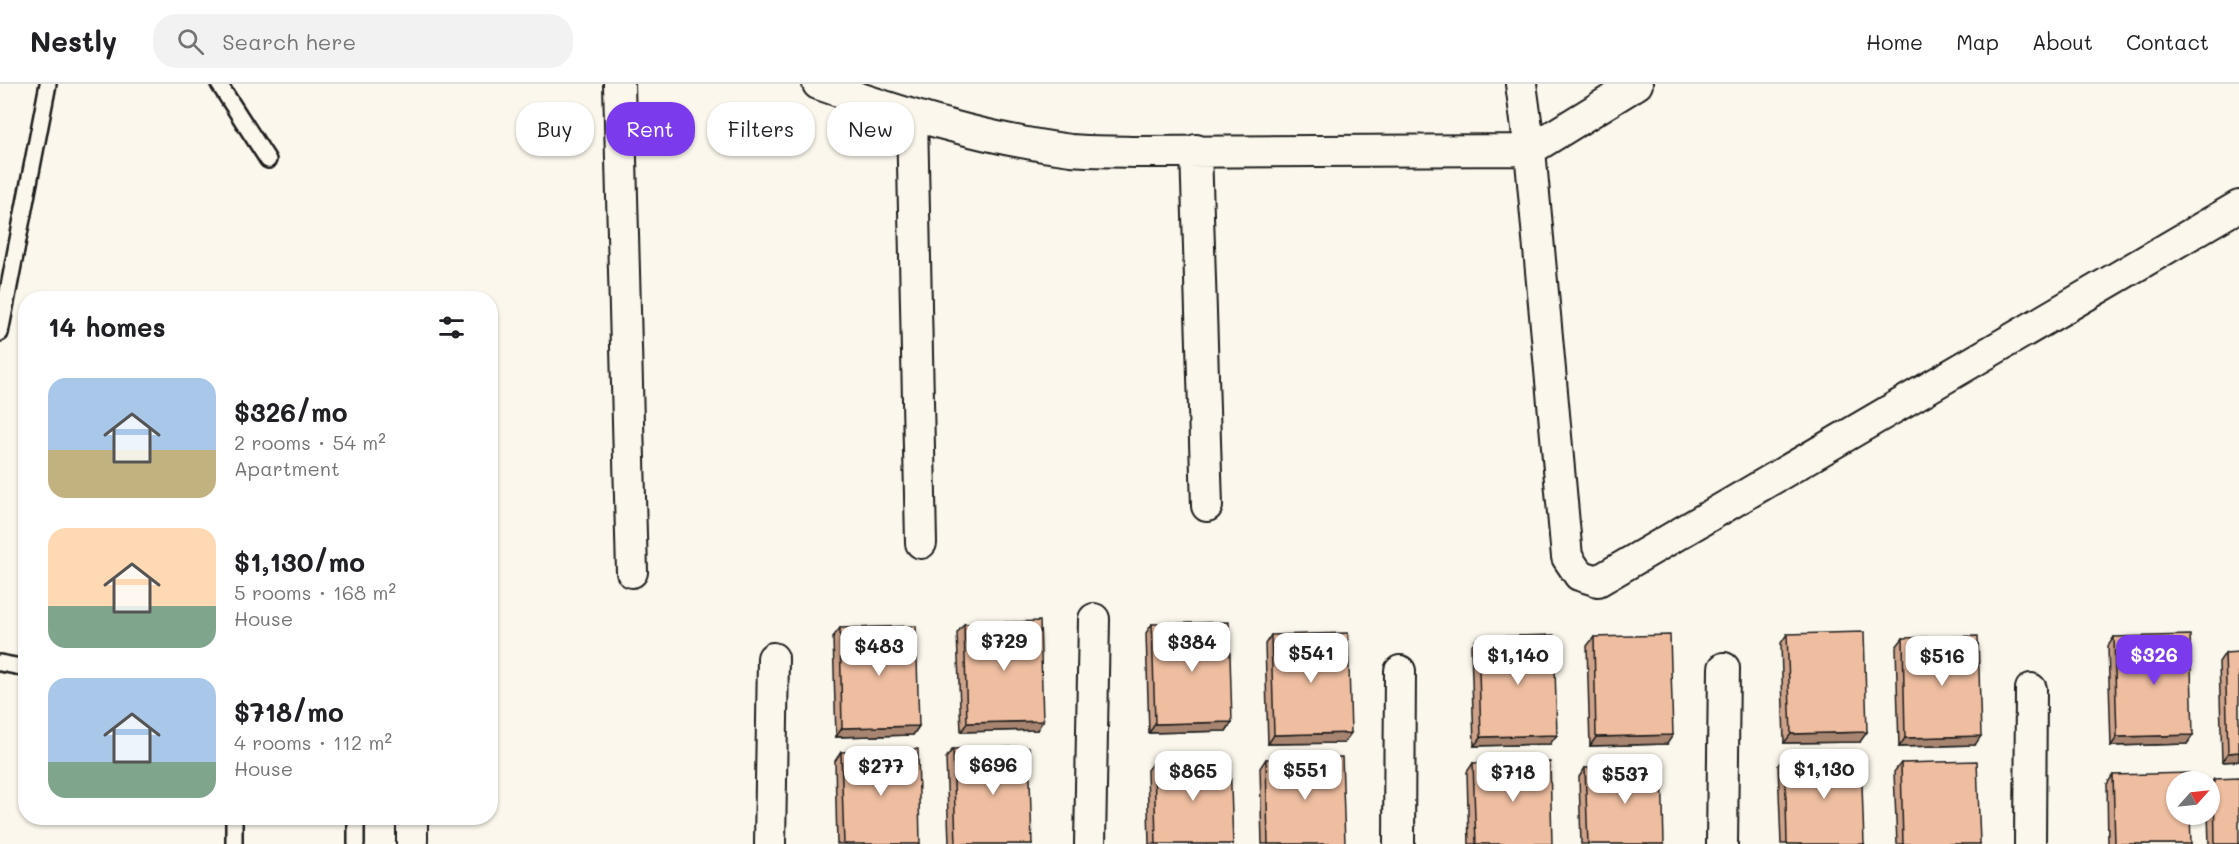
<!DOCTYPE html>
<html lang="en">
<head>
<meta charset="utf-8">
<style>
  :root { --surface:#fff; --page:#f2f2f2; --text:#202124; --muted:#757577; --line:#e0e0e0; --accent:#7c3aed }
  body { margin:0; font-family:Mali,sans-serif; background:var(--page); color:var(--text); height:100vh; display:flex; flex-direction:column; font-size:22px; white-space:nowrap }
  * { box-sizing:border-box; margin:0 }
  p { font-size:20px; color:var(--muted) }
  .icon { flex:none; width:33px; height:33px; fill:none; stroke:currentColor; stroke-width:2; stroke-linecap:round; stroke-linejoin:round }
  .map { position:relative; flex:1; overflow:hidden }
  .panel { position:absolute; left:18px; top:207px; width:480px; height:534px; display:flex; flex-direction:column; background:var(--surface); border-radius:24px; box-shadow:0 2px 4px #0004 }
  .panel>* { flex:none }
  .top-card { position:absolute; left:516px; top:18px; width:570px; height:54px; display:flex; gap:12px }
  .needle { width:39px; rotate:63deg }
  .buttons { position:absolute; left:2166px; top:687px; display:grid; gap:12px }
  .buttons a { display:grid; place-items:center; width:54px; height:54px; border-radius:50%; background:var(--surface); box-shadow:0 2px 4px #0004; font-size:30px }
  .price { position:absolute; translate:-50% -51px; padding:0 14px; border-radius:12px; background:#fff; color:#222; font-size:20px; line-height:39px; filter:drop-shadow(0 2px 3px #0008) }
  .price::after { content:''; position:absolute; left:50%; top:36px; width:18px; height:14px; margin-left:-9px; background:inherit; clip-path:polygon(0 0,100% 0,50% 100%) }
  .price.current { background:var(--accent); color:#fff }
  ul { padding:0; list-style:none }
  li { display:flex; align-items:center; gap:18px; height:150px; padding:0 30px }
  li span { display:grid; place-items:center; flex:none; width:168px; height:120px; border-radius:18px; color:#555 }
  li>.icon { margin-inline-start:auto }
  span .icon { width:72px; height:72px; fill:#fffc; stroke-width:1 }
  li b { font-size:26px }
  h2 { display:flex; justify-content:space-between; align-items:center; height:72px; padding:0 30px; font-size:26px }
  .tag { padding:0 21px; border-radius:24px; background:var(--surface); box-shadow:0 2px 4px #0004; font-size:21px; line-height:54px }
  .tag.current { background:var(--accent); color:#fff }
  header { display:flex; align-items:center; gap:36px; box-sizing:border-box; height:84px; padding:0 30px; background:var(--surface); border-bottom:2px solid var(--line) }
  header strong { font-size:28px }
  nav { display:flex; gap:33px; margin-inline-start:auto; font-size:21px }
  .search { width:420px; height:54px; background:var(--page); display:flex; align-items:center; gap:15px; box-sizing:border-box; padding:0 21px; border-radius:24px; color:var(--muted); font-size:22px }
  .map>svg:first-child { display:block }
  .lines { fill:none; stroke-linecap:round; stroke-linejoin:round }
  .service-casing { stroke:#1c1c1c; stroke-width:20 }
  .minor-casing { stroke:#1c1c1c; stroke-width:34 }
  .service { stroke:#fbf7ec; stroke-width:15 }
  .minor { stroke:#fbf7ec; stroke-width:30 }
  .wall { fill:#cea38a; stroke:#1c1c1c; stroke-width:1.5 }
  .shaded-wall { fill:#a78570; stroke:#1c1c1c; stroke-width:1.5 }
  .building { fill:#efbea0; stroke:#1c1c1c; stroke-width:1.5 }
</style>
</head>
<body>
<header>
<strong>Nestly</strong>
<div class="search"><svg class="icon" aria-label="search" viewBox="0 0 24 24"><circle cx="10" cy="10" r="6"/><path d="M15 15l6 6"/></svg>Search here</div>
<nav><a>Home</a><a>Map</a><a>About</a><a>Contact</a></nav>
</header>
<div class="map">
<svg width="2239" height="760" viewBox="0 0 2239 760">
  <rect width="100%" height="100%" fill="#fbf7ec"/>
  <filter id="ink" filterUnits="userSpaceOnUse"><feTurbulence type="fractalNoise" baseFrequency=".0167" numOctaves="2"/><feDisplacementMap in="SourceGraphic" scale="12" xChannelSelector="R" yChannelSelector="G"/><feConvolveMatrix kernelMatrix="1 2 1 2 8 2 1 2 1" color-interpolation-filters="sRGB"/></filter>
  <g filter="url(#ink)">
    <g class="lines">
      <g class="service-casing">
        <path id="service" d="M219 0 268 76
          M0 249 48 0
          M0 579 26 584
          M234 734V760
          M356 760V734"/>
      </g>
      <g class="minor-casing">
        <path id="minor" d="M619 0 632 488
          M818 0C902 29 983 55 1071 66 1092 68 1114 67 1136 68L1530 66 1637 0
          M1521 0 1530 66 1567 473 1579 491 1598 497 2239 122
          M912 32 921 459
          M1196 66 1207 422
          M412 760V734
          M770 760 773 574
          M1090 760 1094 535
          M1399 760 1400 587
          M1722 760 1724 584
          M2030 760 2031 605"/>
      </g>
      <use href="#service" class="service"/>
      <use href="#minor" class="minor"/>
    </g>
    <path class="wall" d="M964 540 1037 646 961 648 957 549Z
      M1152 540 1232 638 1226 647 1149 649 1146 549Z
      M840 544 919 642 913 651 836 653 833 553Z
      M1787 550 1860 658 1784 659 1781 559Z
      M1271 551 1344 659 1268 660 1265 560Z
      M1478 553 1550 660 1474 662 1471 562Z
      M1594 553 1667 660 1590 662 1587 562Z
      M2114 553 2193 651 2187 660 2111 662 2108 562Z
      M1903 554 1975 661 1899 663 1896 563Z
      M2225 569 2239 677 2222 678 2219 578Z
      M953 665 1032 760H949L946 674Z
      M841 668 920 760H837L835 677Z
      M1785 672 1864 760H1781L1778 681Z
      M1266 675 1345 760H1262L1260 684Z
      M1154 677 1233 760H1149L1147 686Z
      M1473 679 1552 760H1469L1467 688Z
      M1901 679 1980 760H1897L1894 688Z
      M1585 684 1664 760H1581L1579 693Z
      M2113 691 2191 760H2108L2107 700Z
      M2214 695 2239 760H2209L2208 730H2210V700Z"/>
    <path class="shaded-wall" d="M1043 637 1037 646 961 648 967 639Z
      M1232 638 1226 647 1149 649 1155 640Z
      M919 642 913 651 836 653 842 644Z
      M1867 648 1860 658 1784 659 1791 650Z
      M1351 649 1344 659 1268 660 1274 651Z
      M1557 651 1550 660 1474 662 1481 653Z
      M1673 651 1667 660 1590 662 1596 653Z
      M2193 651 2187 660 2111 662 2117 653Z
      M1981 652 1975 661 1899 663 1905 654Z
      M2239 668V677L2222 678 2228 669Z"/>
    <path class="building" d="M1040 537 1043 637 967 639 964 540Z
      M1229 538 1232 638 1155 640 1152 540Z
      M916 542 919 642 842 644 840 544Z
      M1864 548 1867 648 1791 650 1787 550Z
      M1348 549 1351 649 1274 651 1271 551Z
      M1554 551 1557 651 1481 653 1478 553Z
      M1670 551 1673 651 1596 653 1594 553Z
      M2190 551 2193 651 2117 653 2114 553Z
      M1978 552 1981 652 1905 654 1903 554Z
      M2239 568V668L2228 669 2225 569Z
      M1029 663 1032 760H956L953 665Z
      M918 665 920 760H844L841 668Z
      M1861 671 1864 760H1787L1785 672Z
      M1342 673 1345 760H1268L1266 675Z
      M1230 675 1233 760H1156L1154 677Z
      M1977 677 1980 760H1903L1901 679Z
      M1550 678 1552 760H1476L1473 679Z
      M1662 682 1664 760H1588L1585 684Z
      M2189 689V698H2176V730H2190L2191 760H2115L2113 691Z
      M2239 694V760H2215L2214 695Z"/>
  </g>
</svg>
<div class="buttons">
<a><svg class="needle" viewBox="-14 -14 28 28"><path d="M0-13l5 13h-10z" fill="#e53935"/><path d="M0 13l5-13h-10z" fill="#757577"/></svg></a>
</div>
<b class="price" style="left:1004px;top:588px">$729</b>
<b class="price" style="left:1192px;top:589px">$384</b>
<b class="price" style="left:879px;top:593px">$483</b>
<b class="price" style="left:1311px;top:600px">$541</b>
<b class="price" style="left:1518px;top:602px">$1,140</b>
<b class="price current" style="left:2154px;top:602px">$326</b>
<b class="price" style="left:1942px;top:603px">$516</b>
<b class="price" style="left:993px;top:712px">$696</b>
<b class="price" style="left:881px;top:713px">$277</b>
<b class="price" style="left:1824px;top:716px">$1,130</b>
<b class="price" style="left:1305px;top:717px">$551</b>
<b class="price" style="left:1193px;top:718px">$865</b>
<b class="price" style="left:1513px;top:719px">$718</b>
<b class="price" style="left:1625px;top:721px">$537</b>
<div class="top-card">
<a class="tag">Buy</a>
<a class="tag current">Rent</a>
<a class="tag">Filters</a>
<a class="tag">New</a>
</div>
<section class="panel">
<h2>14 homes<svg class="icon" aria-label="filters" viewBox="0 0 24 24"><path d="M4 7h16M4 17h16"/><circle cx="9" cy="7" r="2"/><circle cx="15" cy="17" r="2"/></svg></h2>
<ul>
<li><span style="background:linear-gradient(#a9c7e8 60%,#c2b280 0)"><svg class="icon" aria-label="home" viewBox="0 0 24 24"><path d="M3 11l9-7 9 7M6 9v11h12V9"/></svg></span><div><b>$326/mo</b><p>2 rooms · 54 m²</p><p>Apartment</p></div></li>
<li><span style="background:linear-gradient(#ffd9b3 65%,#7fa58c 0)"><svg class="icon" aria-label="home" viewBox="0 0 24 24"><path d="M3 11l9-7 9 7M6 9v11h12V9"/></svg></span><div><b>$1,130/mo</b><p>5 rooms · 168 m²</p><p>House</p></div></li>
<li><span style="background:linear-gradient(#a9c7e8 70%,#7fa58c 0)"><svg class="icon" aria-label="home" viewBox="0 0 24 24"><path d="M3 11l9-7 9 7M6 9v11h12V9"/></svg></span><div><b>$718/mo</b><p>4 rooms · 112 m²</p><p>House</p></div></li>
</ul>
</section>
</div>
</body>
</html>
